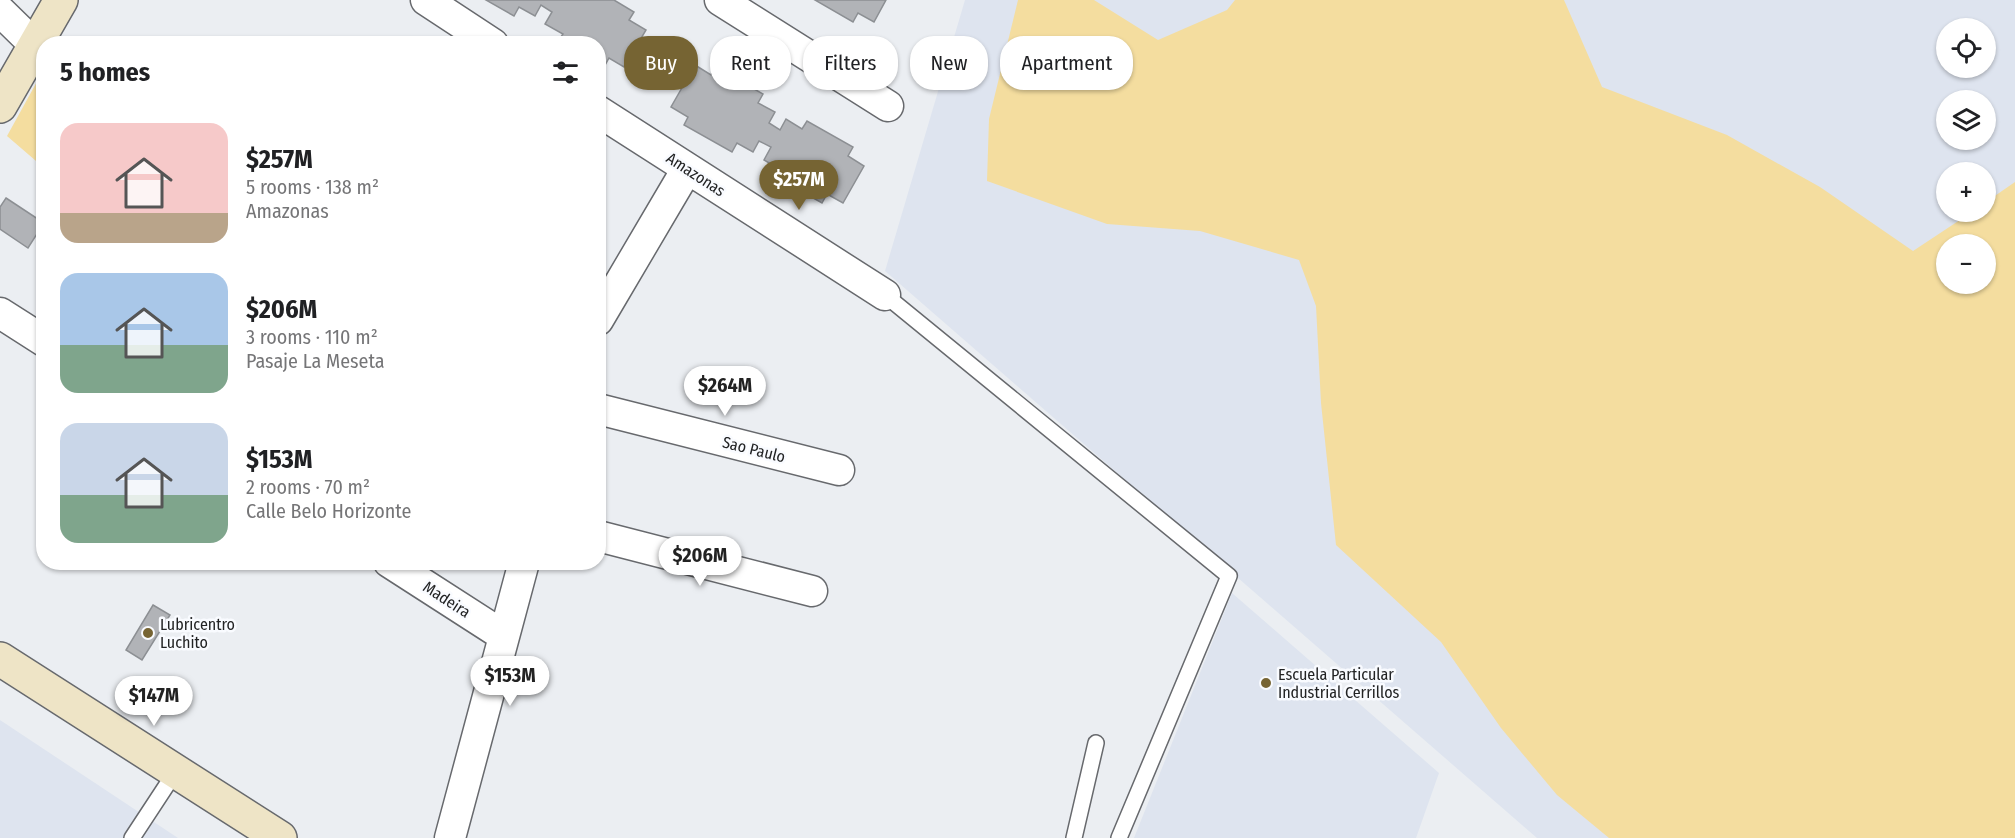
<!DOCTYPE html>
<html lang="en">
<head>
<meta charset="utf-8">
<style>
  :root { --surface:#fff; --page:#f2f2f2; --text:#202124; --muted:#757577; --accent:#766433 }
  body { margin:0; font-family:"Fira Sans Condensed",sans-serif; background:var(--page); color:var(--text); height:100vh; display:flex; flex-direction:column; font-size:22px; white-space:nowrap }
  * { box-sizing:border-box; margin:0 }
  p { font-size:20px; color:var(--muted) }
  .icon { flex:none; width:33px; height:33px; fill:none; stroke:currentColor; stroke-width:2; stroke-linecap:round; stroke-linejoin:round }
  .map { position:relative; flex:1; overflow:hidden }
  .details { position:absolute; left:36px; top:36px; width:570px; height:534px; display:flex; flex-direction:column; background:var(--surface); border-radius:24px; box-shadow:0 2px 4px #0004 }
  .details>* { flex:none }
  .guide { position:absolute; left:624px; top:36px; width:570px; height:54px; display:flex; gap:12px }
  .fabs { position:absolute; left:1936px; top:18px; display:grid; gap:12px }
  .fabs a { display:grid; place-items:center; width:60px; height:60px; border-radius:50%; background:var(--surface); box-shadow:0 2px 4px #0004; font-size:30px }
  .price { position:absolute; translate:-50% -51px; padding:0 14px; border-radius:21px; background:#fff; color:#222; font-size:20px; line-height:39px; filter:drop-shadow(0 2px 3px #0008) }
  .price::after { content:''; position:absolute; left:50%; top:36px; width:18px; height:14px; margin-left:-9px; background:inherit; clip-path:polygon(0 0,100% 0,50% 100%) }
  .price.on { background:var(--accent); color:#fff }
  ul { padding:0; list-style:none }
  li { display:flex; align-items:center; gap:18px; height:150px; padding:0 24px }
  li span { display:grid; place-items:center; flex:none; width:168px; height:120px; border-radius:18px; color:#555 }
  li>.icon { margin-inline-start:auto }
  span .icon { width:72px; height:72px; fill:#fffc; stroke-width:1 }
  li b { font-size:26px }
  h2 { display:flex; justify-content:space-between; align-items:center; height:72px; padding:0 24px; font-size:26px }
  .chip { padding:0 21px; border-radius:24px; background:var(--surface); box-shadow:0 2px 4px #0004; font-size:21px; line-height:54px }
  .chip.on { background:var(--accent); color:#fff }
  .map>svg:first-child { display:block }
  .built { fill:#dee4ef; fill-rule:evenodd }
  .green { fill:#f4dd9f; fill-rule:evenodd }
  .building { fill:#b1b3b7; stroke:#8c8f93; stroke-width:1.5 }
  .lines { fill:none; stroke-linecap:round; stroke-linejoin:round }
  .lane-casing { stroke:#67696d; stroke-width:18 }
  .street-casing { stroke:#67696d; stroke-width:33 }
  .secondary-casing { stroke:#67696d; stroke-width:36 }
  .lane { stroke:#fff; stroke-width:15 }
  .street { stroke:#fff; stroke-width:30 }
  .secondary { stroke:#eee4c6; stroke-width:33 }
  .poi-dot { fill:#766433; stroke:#f9fbff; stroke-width:2 }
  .labels { text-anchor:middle; stroke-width:5; stroke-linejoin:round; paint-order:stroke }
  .street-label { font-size:16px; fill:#222324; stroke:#f9fbff }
  .poi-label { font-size:16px; fill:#222324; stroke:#f9fbff; text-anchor:start }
</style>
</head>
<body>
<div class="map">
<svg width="2015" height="838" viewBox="0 0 2015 838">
  <rect width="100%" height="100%" fill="#ebeef2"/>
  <path class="built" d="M965 0H2015V838H1537L885 271ZM1947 28H1986V68H1947ZM1947 100H1986V140H1947ZM1947 172H1986V212H1947ZM1947 244H1986V284H1947Z
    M1232 593 1439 773 1416 838H1134Z
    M0 720 178 838H0Z"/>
  <path class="green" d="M1018 0H1094L1158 40 1227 10 1235 0H1564L1602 87 1727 135 1820 187 1913 251 1972 212H1986V202L2015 182V838H1609L1557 795 1501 728 1441 642 1336 545 1321 403 1316 306 1299 260 1200 231 1107 224 987 181 989 119ZM1947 244H1986V284H1947Z
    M39 78 44 81 43 167 7 136Z"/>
  <path class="building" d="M486 0H614L634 12 629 20 646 30 624 67 609 58 604 67 598 64V44H562L558 41 563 34 545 24 552 12 541 5 535 16 519 7 514 16Z
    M815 0H886L874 22 858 13 853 22Z
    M695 65 711 75 716 67 763 94 758 103 775 112 769 123 780 130 786 119 802 129 807 121 853 147 848 156 864 166 843 203 827 194 822 203 776 177 781 170 764 160 771 147 759 141 753 152 737 143 732 152 684 125 688 117 671 107Z
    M6 198 44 223 28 248 0 229V207Z
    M153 605 170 615 142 660 126 650Z"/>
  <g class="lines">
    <g class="lane-casing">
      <path id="lane" d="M885 295 1229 576 1119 838
        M132 838 176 771
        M1074 838 1096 743"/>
    </g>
    <g class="street-casing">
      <path id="street" d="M426 0 493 44
        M720 0 888 106
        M0 11 44 54
        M598 111 885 295
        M0 313 44 341
        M598 320 687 169
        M598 409 839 470
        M598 536 812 591
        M389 562 504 636
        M450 838 524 562"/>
    </g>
    <g class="secondary-casing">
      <path id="secondary" d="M0 106 61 0
        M0 659 280 838"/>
    </g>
    <use href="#lane" class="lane"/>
    <use href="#street" class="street"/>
    <use href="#secondary" class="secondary"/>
  </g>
  <g class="poi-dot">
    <circle cx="148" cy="633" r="6"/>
    <circle cx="1266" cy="683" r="6"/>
  </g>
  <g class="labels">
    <g class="street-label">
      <text transform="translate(696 174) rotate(33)" y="6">Amazonas</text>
      <text transform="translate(754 449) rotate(14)" y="6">Sao Paulo</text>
      <text transform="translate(447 599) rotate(33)" y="6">Madeira</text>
    </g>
    <g class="poi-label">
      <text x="160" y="630">Lubricentro<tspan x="160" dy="18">Luchito</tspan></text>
      <text x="1278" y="680">Escuela Particular<tspan x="1278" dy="18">Industrial Cerrillos</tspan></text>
    </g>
  </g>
</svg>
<div class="fabs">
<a><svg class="icon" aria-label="locate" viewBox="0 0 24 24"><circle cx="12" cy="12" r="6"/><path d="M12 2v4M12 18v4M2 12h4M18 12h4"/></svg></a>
<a><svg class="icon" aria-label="layers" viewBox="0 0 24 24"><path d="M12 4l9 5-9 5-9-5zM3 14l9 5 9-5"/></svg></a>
<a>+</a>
<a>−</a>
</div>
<b class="price on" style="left:799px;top:211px">$257M</b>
<b class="price" style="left:725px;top:417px">$264M</b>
<b class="price" style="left:700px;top:587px">$206M</b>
<b class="price" style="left:510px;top:707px">$153M</b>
<b class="price" style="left:154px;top:727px">$147M</b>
<div class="guide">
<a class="chip on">Buy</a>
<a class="chip">Rent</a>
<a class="chip">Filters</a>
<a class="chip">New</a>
<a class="chip">Apartment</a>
</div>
<section class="details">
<h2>5 homes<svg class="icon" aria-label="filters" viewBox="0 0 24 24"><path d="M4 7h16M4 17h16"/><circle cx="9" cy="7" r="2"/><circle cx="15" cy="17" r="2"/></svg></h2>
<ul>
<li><span style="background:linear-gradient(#f6c9c9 75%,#b9a48a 0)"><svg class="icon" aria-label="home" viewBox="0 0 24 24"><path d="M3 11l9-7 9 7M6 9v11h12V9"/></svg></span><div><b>$257M</b><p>5 rooms · 138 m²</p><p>Amazonas</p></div></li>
<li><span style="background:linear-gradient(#a9c7e8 60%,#7fa58c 0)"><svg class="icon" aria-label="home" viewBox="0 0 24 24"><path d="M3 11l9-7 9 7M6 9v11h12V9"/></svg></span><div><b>$206M</b><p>3 rooms · 110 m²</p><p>Pasaje La Meseta</p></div></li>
<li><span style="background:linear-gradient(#c9d6e8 60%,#7fa58c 0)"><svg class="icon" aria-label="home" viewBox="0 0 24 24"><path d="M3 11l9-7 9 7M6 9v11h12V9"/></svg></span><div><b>$153M</b><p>2 rooms · 70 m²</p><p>Calle Belo Horizonte</p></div></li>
</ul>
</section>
</div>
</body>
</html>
